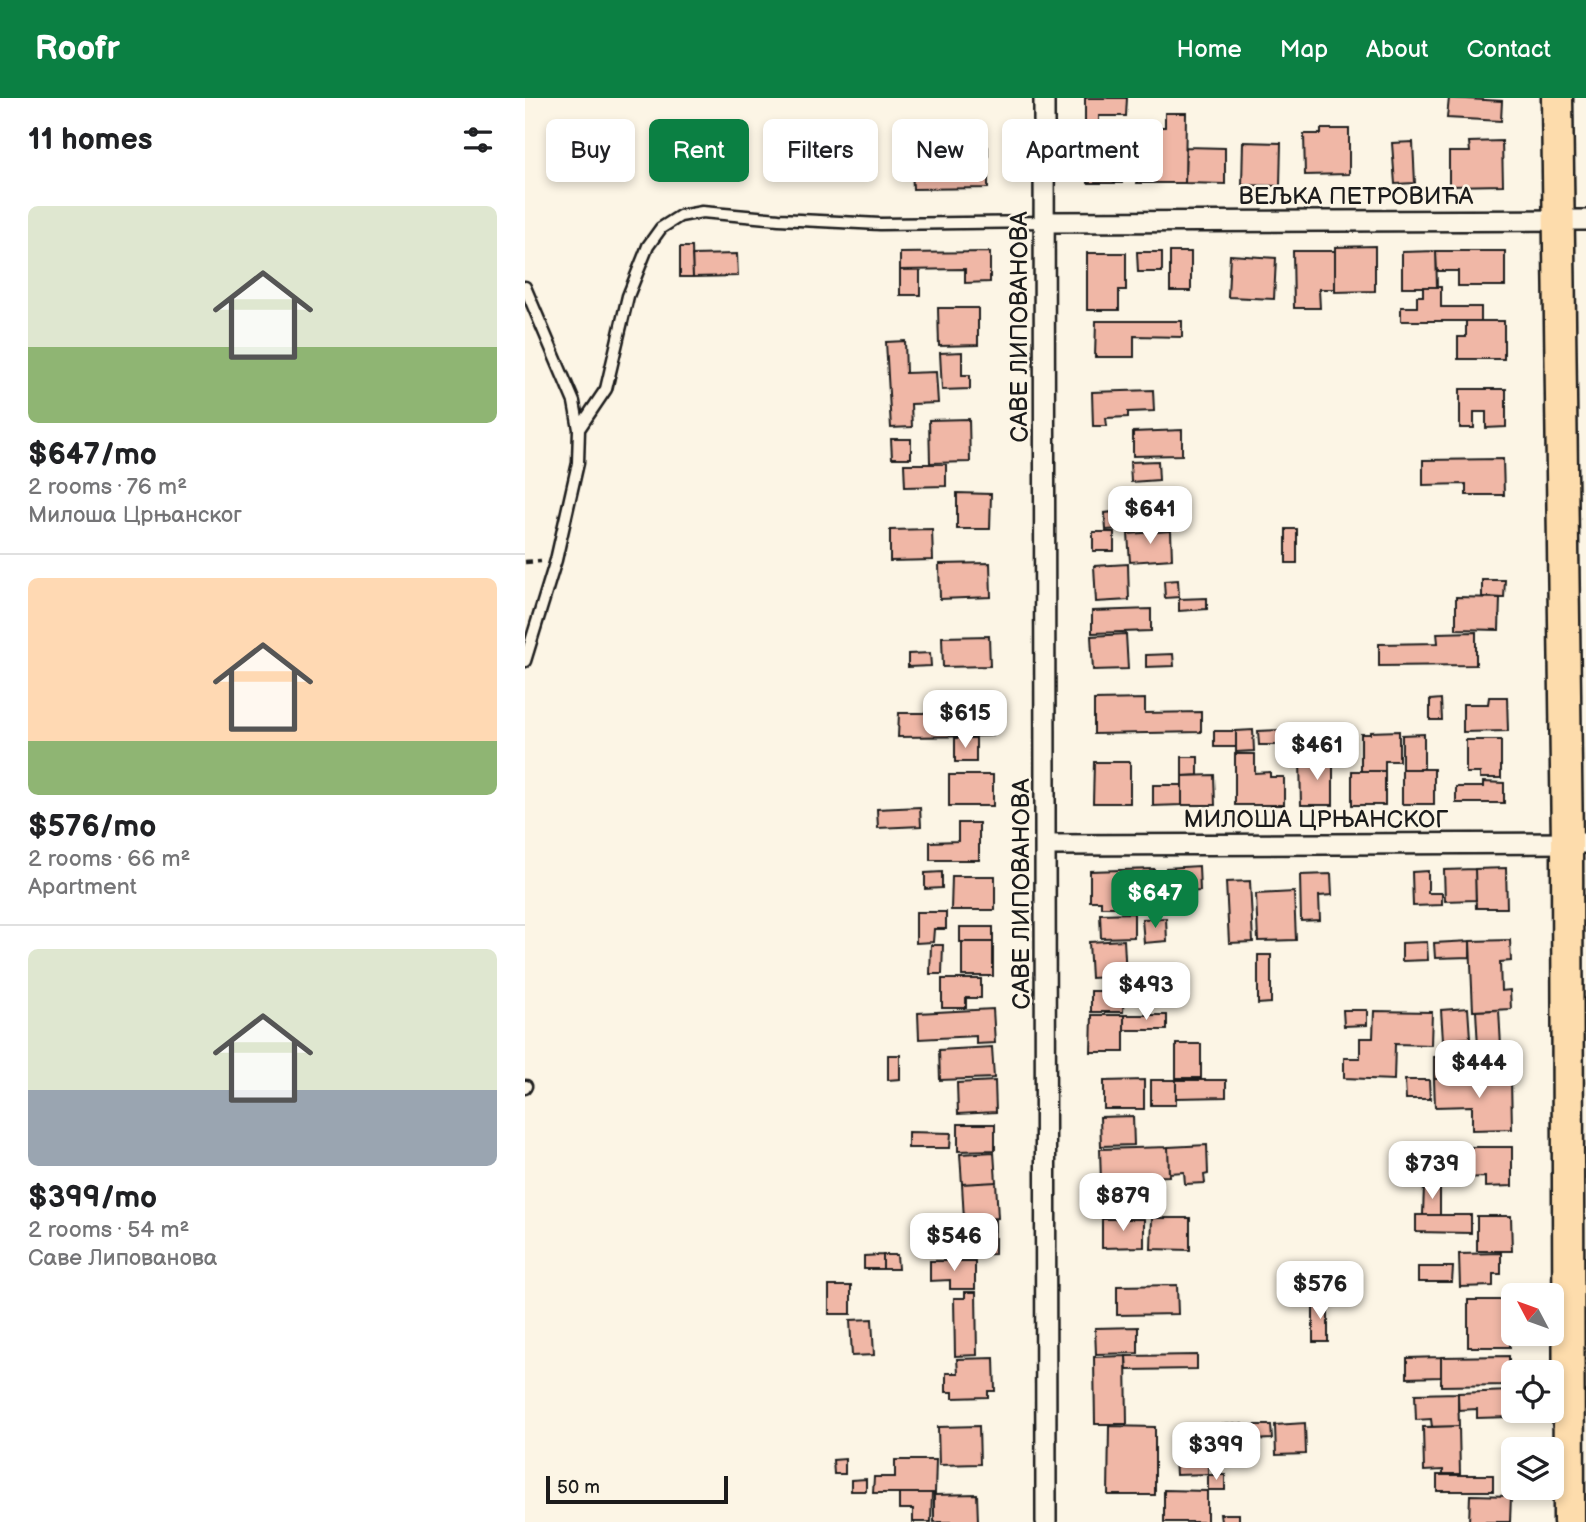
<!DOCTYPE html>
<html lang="en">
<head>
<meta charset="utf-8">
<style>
  :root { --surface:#fff; --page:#f6f6f6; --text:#202124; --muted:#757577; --line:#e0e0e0; --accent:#0b8043 }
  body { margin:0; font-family:"Balsamiq Sans",sans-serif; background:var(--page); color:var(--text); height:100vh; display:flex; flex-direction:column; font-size:26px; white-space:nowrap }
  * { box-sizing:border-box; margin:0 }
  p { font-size:23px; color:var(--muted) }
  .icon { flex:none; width:38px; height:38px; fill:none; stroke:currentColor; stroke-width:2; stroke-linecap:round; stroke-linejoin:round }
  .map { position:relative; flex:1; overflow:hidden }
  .side { display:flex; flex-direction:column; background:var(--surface); width:525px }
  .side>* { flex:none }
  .top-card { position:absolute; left:21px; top:21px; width:665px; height:63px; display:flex; gap:14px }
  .needle { width:46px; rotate:311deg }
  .tools { position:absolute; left:976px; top:1185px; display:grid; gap:14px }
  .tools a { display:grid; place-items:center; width:63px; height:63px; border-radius:10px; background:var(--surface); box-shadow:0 4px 10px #0003; font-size:35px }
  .scale { position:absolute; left:21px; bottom:18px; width:182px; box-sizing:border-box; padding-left:7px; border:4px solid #1c1c1c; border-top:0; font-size:19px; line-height:24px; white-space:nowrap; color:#1c1c1c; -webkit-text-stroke:5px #fcf5e5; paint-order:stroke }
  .price { position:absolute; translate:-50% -60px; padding:0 16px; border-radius:14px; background:#fff; color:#222; font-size:23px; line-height:46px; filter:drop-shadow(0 2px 4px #0008) }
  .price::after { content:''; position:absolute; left:50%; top:42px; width:21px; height:16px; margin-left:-10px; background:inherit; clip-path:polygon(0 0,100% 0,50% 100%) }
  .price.on { background:var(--accent); color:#fff }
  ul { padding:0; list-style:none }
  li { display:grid; align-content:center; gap:14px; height:371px; padding:0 28px }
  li+li { border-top:2px solid var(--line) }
  li span { display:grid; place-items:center; height:217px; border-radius:10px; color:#555 }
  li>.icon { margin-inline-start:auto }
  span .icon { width:126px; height:126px; fill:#fffc; stroke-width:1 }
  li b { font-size:30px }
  h2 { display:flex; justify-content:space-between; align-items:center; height:84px; padding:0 28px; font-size:30px }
  .pill { padding:0 24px; border-radius:10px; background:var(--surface); box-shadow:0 4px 10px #0003; font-size:24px; line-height:63px }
  .pill.on { background:var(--accent); color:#fff }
  header { display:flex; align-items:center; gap:42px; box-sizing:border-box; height:98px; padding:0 35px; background:var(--accent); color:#fff }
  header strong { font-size:33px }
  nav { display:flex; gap:38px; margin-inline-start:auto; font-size:24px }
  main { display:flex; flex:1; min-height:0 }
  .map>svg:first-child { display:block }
  .building { fill:#f0b7a6; stroke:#1c1c1c; stroke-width:2 }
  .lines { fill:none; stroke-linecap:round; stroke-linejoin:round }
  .lane-casing { stroke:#1c1c1c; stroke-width:15 }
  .street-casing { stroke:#1c1c1c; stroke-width:24 }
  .primary-casing { stroke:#1c1c1c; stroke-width:35 }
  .path { stroke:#1c1c1c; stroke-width:4.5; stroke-dasharray:7 5; stroke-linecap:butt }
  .lane { stroke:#fcf5e5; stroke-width:10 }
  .street { stroke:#fcf5e5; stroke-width:19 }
  .primary { stroke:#fddcac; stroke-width:30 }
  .labels { text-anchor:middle; stroke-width:5; stroke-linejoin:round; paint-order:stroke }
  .street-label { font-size:24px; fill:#1c1c1c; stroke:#fcf5e5 }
</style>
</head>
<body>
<header>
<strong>Roofr</strong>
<nav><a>Home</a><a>Map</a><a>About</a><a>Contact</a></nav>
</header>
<main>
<section class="side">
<h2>11 homes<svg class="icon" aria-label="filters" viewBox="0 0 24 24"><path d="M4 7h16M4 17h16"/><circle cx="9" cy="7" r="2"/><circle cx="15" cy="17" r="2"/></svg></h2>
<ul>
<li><span style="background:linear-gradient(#dfe7d0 65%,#8fb573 0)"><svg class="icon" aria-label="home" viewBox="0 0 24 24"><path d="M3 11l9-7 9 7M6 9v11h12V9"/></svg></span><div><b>$647/mo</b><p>2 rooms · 76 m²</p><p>Милоша Црњанског</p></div></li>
<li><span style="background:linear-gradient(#ffd9b3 75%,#8fb573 0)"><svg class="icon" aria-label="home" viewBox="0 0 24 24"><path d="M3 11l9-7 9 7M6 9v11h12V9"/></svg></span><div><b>$576/mo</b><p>2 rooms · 66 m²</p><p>Apartment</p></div></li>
<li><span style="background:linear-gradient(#dfe7d0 65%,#9aa5b1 0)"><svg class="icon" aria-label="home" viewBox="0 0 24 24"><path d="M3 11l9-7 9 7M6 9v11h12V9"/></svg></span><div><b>$399/mo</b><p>2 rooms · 54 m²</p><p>Саве Липованова</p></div></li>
</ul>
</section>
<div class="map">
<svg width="1061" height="1424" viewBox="0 0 1061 1424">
  <rect width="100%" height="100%" fill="#fcf5e5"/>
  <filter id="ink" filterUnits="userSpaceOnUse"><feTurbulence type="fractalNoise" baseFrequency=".0143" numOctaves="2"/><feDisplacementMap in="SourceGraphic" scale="14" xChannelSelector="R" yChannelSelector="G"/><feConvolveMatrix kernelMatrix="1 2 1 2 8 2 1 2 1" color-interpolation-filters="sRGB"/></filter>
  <g filter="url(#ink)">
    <path class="building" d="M560 0H602L601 18H574V32L560 31Z
      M924 0 977 3 976 23 922 20Z
      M640 15H661L660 85H612L613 29H640Z
      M796 31H824V76L780 77 779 36H796Z
      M564 34H573V49H563Z
      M977 43 978 87 924 88V54H945L944 44Z
      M718 44 756 45 755 88 717 87Z
      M888 44 890 85 870 86 867 45Z
      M463 49V90L388 91 387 70H418V50Z
      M563 49H597V85H563Z
      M661 49 700 50V86L660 85Z
      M850 148V193L810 194V149Z
      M155 149H167L168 179H155Z
      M768 153H810V191H794L795 210H769Z
      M911 153H980V188H933V173H912Z
      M911 153 912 189H877V154Z
      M465 154V184L440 185V171L375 172V155Z
      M612 154H637V174H613Z
      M645 154H666V193H645Z
      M562 155H601V192H594V212H562Z
      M212 156 213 178 168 179 167 157Z
      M705 157 751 160 749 201 703 199Z
      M375 172H395V197H375Z
      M898 189H916V209H956V223H876V209H892V198H898Z
      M413 210H453V247L414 248Z
      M571 223H657V239L609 238V259H570Z
      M941 223H979V261H933V239H941Z
      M380 243 381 275 411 274 413 305 386 306 387 329 366 330 361 244Z
      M437 254V277H445V291L417 292 415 255Z
      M935 291H981V329L961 330V314H949V330H935Z
      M628 292 629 313 603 314V319L581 320 582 328H568L567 294Z
      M444 321 445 364 405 365 404 322Z
      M657 332V357L608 358V334Z
      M366 341H386V360H367Z
      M978 361 979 397H941V386L898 387V362Z
      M633 363 634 382 606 384 605 364Z
      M379 366H421V388L380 389Z
      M432 395 466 396 465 431H432Z
      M624 401 626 429 581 432 580 415 596 413V404Z
      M407 431 408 462 365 463V432Z
      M761 431H772V465H761Z
      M646 433 647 461 605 464 603 436Z
      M568 434H589V453H568Z
      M465 465 466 499 415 501 414 466Z
      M603 466 604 502 571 504 569 468Z
      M653 482 654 499 640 500 639 483Z
      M957 482H980L979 500 957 499Z
      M931 499 975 500 974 532 931 531Z
      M682 500V511L654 513V501Z
      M626 511V533L567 535V513Z
      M951 534V567L854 568V546L913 545 912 535Z
      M601 536 603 571 568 572 566 538Z
      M464 538 465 568 418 569 417 539Z
      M405 555 406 568 383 569V556Z
      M648 556 649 568 621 569V557Z
      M434 595H454V617H468L467 638 373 639 374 615H435Z
      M964 599H982L983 633 938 634V606H963Z
      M620 601V615L676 614V634L569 636V602Z
      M916 601 917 622H905V602Z
      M772 631 773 646H758V632Z
      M728 632 729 653 711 654V633Z
      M754 632V647H734L733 633Z
      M689 633H711V649H689Z
      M874 633V663H860V673H836V636H845V634Z
      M899 636V671H877V637Z
      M430 640H451V664H430Z
      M941 642H976V680H955V675H941Z
      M710 656H730V675L745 674V679H759V707H710Z
      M657 659H673V677L657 678Z
      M775 662H808V707H776Z
      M569 664H605V705H568Z
      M877 671H909V706H877Z
      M827 673H860V707H827Z
      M424 677H468V708H424Z
      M689 677 690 707H657V678Z
      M958 684 979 685V705H931V689H958Z
      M628 687H657V707L628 708Z
      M395 709 396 728 353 730 352 711Z
      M433 725H454V762H405V744L433 743Z
      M674 768 675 793 643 795 641 770Z
      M981 770 982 810H951L950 771Z
      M629 771 630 803H610V809H576V803H565V773Z
      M950 771 951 802 920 803 919 772Z
      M903 773V795H917V807L888 808 887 774Z
      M417 774V790L400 791V775Z
      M806 776 807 797 794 798 795 822 776 823 775 777Z
      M427 778H470V812H426Z
      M725 783 728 844 704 845 701 784Z
      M769 794 771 842 733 843 731 796Z
      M391 814H421V831H409L408 844 391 845Z
      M609 815V839L576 840 575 816Z
      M641 820 642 843 619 845 617 821Z
      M435 829H468V844H435Z
      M599 842 601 878 566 880 564 844Z
      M985 842 986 863 975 864 976 893 985 892 986 911 948 913 945 843Z
      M945 843V859L910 860 909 845Z
      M437 844H468V878H437Z
      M902 844 903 862 877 863V845Z
      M406 847H418L417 876H405Z
      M733 857H746V905L733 906Z
      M417 881H456V900H441V910H417Z
      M566 893H599L598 914H566Z
      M943 910 945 940 918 942 916 912Z
      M468 911 470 945 451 946V938L394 941 393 915Z
      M818 912H842V927L819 928Z
      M974 912 976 948 953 949 951 913Z
      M849 913 907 914 906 947 870 946 869 982 819 980V960H835V940H848Z
      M567 917H599V954H566Z
      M599 917H642V932H599Z
      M651 946H676V980H651Z
      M467 949 469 980 415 982 414 952Z
      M363 957H375V981L363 982Z
      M966 957V980H942L941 958Z
      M941 958 942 980 909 981V959Z
      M942 980H986L987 1031 947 1032V1008L910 1009 909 981Z
      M619 982V1011H579V983Z
      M626 982H651V1007H626Z
      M651 982H701V999L651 1000Z
      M880 982H904L905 1001H881Z
      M470 983 471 1014 433 1016 432 985Z
      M608 1018 609 1047 576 1048 575 1019Z
      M433 1026H470V1052L433 1053Z
      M383 1034 426 1035 425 1050H383Z
      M682 1047 683 1076 679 1077 680 1085 660 1086 659 1074 644 1075 643 1049Z
      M643 1049 644 1078 615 1079V1083L576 1084 575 1051Z
      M937 1049 938 1066H904V1050Z
      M937 1049H987V1088L960 1089V1079L938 1080Z
      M469 1054 471 1084 437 1086 435 1056Z
      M612 1083 613 1113 568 1115 567 1084Z
      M471 1084 473 1120 439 1122 437 1086Z
      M899 1088 915 1089V1117H898Z
      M891 1117H946V1135L891 1134Z
      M952 1118H986L987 1153H952Z
      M393 1119H418V1140H393Z
      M627 1120H665V1152L626 1151Z
      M470 1121V1156L434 1157V1122Z
      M577 1121H619V1149L577 1150Z
      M976 1155V1176H968V1188L935 1189 934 1156Z
      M358 1157V1171H339V1158Z
      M358 1157H372L373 1171H358Z
      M405 1163H450V1191H425V1182L405 1183Z
      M893 1169H928L927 1184H893Z
      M652 1187 653 1216 592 1217V1188Z
      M304 1188H326V1216H304Z
      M440 1194H451L452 1257 430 1258 429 1200H440Z
      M788 1202H803V1244H788Z
      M943 1202H985V1249H943Z
      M347 1221 349 1257 327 1258 325 1222Z
      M613 1229V1255L571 1256 570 1230Z
      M672 1257V1271L602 1272 601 1258Z
      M601 1258 602 1326H570L569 1259Z
      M984 1258V1287L916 1288V1259Z
      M916 1259V1279L882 1280V1260Z
      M469 1260 470 1293H463V1299L428 1300V1294H421V1275H433L432 1261Z
      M985 1293V1319L952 1320V1311L933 1312V1295Z
      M933 1295 934 1328 907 1329 906 1321 891 1322 890 1296Z
      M780 1325 781 1356 751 1357 750 1327Z
      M717 1326 718 1341 683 1342 682 1327Z
      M725 1327H746L747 1341 725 1342Z
      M454 1328 455 1366 414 1367 413 1329Z
      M584 1328 630 1329V1397H583Z
      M934 1328 935 1376H918V1372L899 1373 898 1329Z
      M683 1358V1376L651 1377 650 1359Z
      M320 1361V1376H309L308 1362Z
      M370 1362H411L410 1395H348L349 1379H370Z
      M683 1377H700V1392H683Z
      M912 1377H968V1393H912Z
      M341 1381V1393H326V1382Z
      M639 1392 682 1393V1424H639Z
      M374 1395H407L406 1424H388V1411H374Z
      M452 1396 453 1424H409V1397Z
      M945 1397 986 1398 985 1424H944Z
      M695 1416H714V1424H696Z"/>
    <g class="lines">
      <g class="lane-casing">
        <path id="lane" d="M0 189 49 304 54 331 53 365 31 462 0 563
          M54 331 81 291 103 198 123 148 136 130 155 118 177 114 254 121 355 126 518 124
          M0 990 1 988"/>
      </g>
      <g class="street-casing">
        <path id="street" d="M519 0 521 1424
          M518 124 1061 122
          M521 747 1061 745"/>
      </g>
      <g class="primary-casing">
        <path id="primary" d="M1032 0 1042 745 1044 1424"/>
      </g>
      <path class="path" d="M0 464 16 463"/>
      <use href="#lane" class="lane"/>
      <use href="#street" class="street"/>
      <use href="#primary" class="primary"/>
    </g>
  </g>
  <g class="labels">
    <g class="street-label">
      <text x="831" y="106">ВЕЉКА ПЕТРОВИЋА</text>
      <text transform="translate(494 229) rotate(-90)" y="8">САВЕ ЛИПОВАНОВА</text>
      <text x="791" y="729">МИЛОША ЦРЊАНСКОГ</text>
      <text transform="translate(496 796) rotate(-90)" y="8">САВЕ ЛИПОВАНОВА</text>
    </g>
  </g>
</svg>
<div class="tools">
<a><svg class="needle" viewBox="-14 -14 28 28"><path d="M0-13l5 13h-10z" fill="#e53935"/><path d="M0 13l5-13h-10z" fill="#757577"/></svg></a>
<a><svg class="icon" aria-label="locate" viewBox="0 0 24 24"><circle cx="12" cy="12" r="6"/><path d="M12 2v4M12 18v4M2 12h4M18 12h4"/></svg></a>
<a><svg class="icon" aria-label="layers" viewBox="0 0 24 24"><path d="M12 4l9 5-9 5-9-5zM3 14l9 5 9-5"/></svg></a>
</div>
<div class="scale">50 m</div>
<b class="price" style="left:625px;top:448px">$641</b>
<b class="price" style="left:440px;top:652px">$615</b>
<b class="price" style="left:792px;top:684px">$461</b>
<b class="price on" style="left:630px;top:832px">$647</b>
<b class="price" style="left:621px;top:924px">$493</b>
<b class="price" style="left:954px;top:1002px">$444</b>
<b class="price" style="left:907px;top:1103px">$739</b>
<b class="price" style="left:598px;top:1135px">$879</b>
<b class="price" style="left:429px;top:1175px">$546</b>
<b class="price" style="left:795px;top:1223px">$576</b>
<b class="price" style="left:691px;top:1384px">$399</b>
<div class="top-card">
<a class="pill">Buy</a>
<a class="pill on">Rent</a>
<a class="pill">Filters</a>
<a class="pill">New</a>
<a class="pill">Apartment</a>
</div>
</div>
</main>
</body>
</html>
